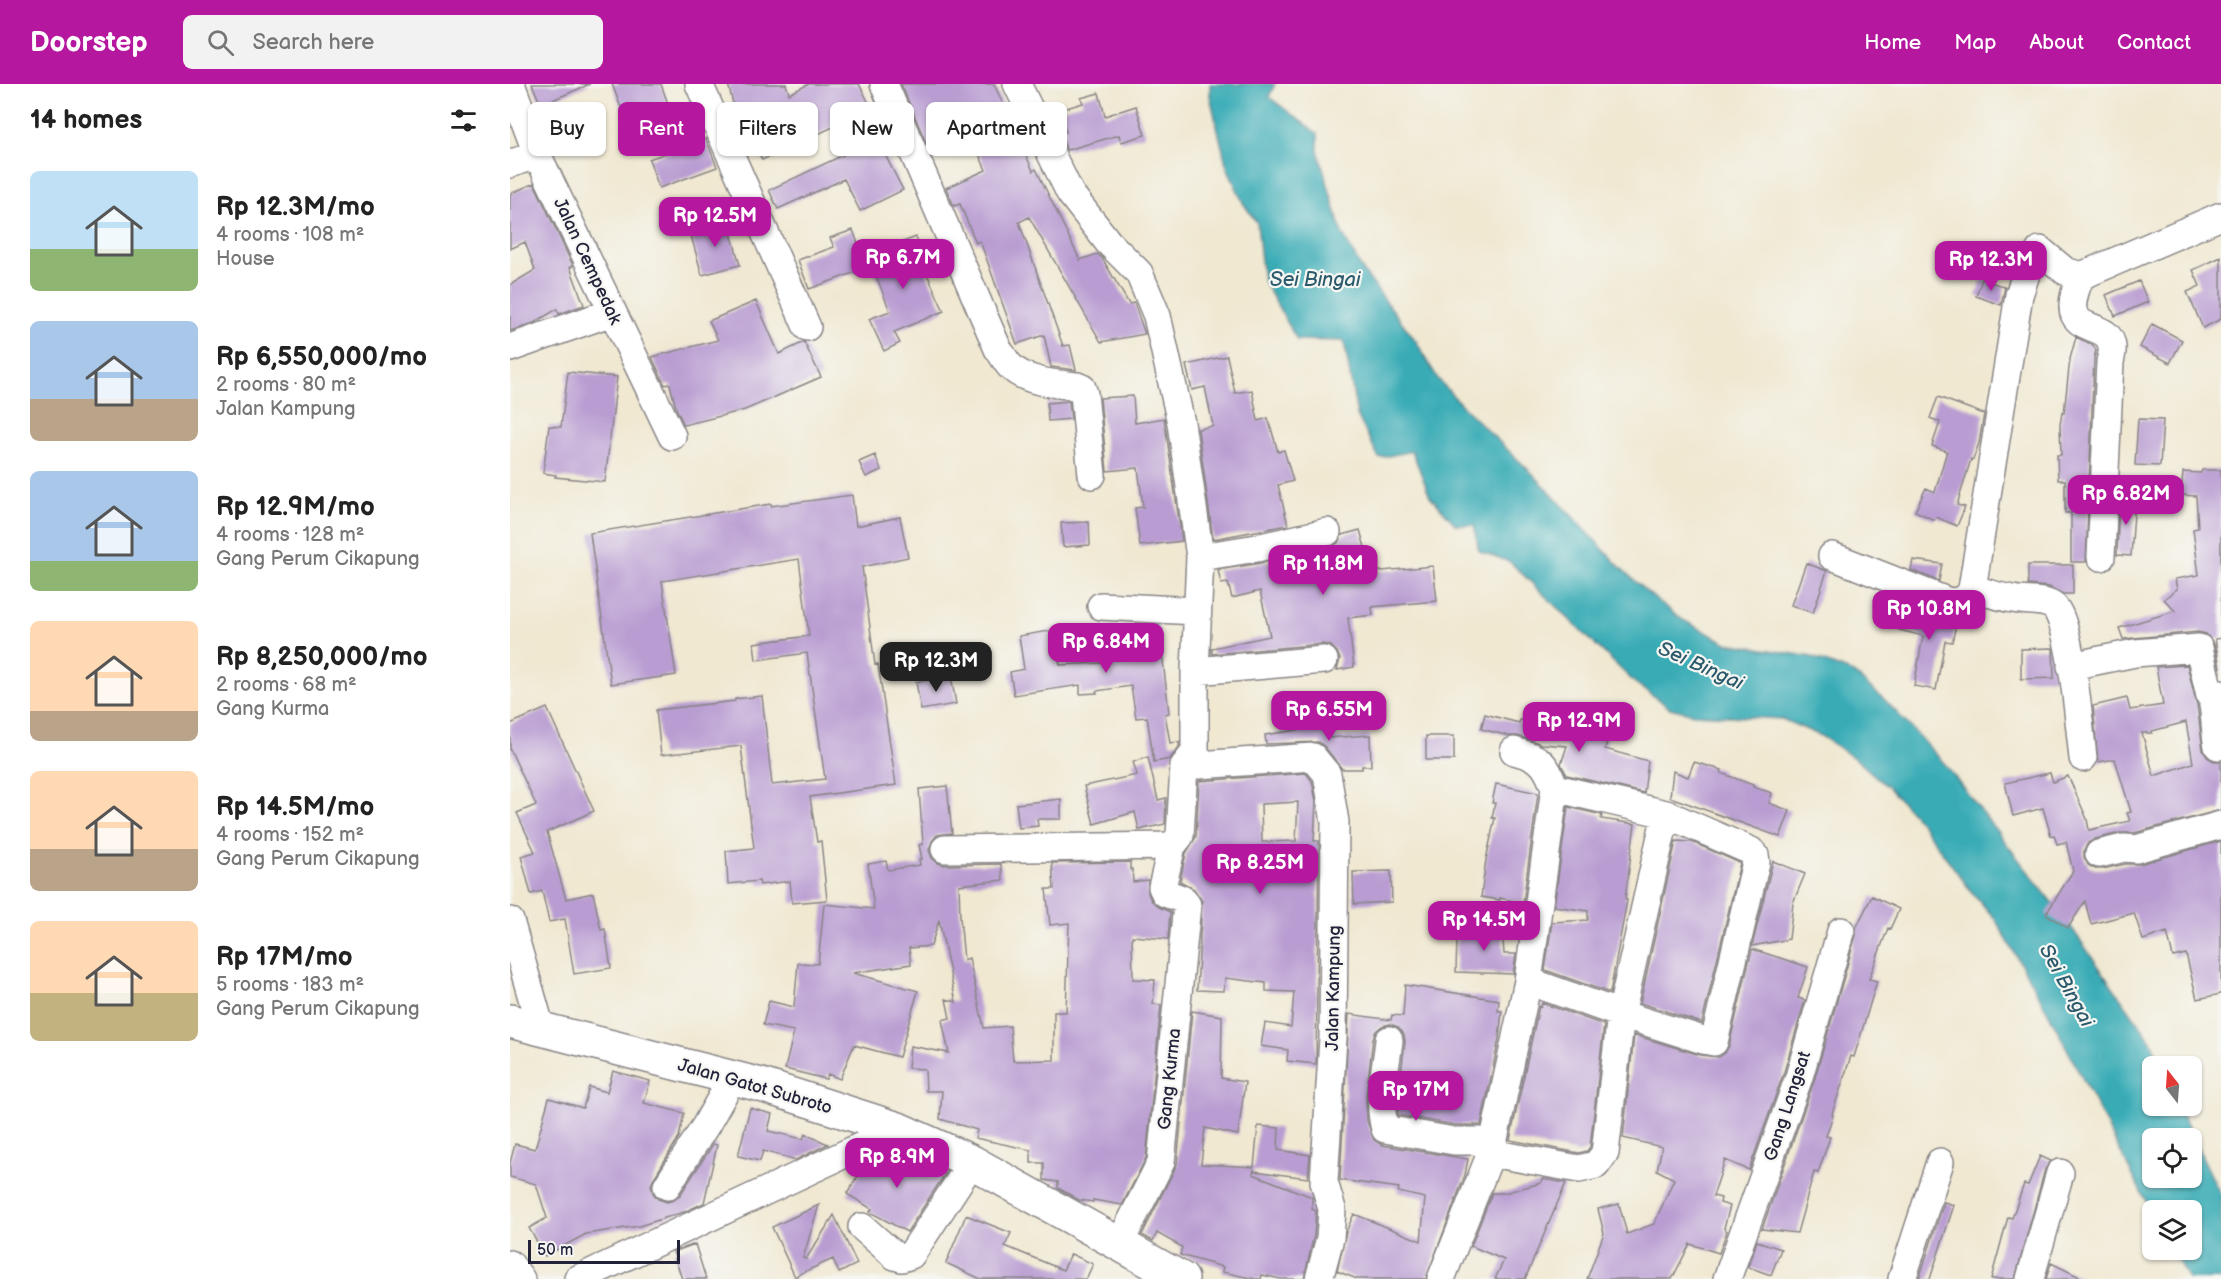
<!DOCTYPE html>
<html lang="en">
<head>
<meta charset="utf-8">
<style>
  :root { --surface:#fff; --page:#f2f2f2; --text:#222; --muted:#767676; --accent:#b5179e }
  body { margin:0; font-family:"Balsamiq Sans",sans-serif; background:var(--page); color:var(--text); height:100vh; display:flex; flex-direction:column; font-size:22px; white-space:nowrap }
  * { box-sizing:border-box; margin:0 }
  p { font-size:20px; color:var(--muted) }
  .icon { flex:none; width:33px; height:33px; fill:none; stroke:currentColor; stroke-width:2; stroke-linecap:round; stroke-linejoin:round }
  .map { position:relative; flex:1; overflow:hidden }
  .panel { display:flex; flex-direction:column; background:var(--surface); width:510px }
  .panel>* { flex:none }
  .banner { position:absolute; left:18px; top:18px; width:570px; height:54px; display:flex; gap:12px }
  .needle { width:39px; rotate:343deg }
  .controls { position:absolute; left:1632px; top:972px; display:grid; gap:12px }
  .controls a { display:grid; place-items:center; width:60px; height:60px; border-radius:9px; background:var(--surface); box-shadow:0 2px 4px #0004; font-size:30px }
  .scale { position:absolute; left:18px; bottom:15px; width:152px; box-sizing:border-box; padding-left:6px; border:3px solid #22223b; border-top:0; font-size:16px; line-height:21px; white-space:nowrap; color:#22223b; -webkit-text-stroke:4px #f6f6f2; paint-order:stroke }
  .price { position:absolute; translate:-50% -51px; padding:0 14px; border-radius:12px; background:var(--accent); color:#fff; font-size:20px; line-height:39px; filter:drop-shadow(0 2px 3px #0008) }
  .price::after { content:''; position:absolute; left:50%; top:36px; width:18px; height:14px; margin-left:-9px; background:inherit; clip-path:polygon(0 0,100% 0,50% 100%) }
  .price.active { background:#222; color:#fff }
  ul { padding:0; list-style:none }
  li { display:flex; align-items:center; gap:18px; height:150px; padding:0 30px }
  li span { display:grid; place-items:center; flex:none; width:168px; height:120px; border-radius:9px; color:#555 }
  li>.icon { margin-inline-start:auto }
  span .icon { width:72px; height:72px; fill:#fffc; stroke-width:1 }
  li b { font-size:26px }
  h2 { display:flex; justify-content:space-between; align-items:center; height:72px; padding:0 30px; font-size:26px }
  .tag { padding:0 21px; border-radius:9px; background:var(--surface); box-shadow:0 2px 4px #0004; font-size:21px; line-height:54px }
  .tag.active { background:var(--accent); color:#fff }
  header { display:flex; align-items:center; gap:36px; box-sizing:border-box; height:84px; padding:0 30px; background:var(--accent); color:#fff }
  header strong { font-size:28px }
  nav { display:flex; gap:33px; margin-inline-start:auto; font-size:21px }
  .search { width:420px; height:54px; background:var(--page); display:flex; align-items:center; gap:15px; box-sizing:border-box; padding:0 21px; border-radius:9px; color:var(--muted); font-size:22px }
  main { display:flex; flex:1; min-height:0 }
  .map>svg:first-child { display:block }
  .water { fill:#39abb5; stroke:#2e6678; stroke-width:1.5; fill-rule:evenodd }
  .building { fill:#b99dd2; fill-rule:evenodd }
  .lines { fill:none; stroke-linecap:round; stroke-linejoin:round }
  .minor-casing { stroke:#898586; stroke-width:30 }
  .major-casing { stroke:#898586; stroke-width:36 }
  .minor { stroke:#fff; stroke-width:27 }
  .major { stroke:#fff; stroke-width:33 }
  .labels { text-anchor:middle; stroke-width:4.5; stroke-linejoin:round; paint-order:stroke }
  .street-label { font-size:18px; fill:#22223b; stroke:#f6f6f2 }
  .water-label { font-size:20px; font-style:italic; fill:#2b596c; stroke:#f6f6f2 }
</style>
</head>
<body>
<header>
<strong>Doorstep</strong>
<div class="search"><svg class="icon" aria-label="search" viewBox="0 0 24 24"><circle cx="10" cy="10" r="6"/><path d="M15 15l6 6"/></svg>Search here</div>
<nav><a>Home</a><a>Map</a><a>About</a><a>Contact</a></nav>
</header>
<main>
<section class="panel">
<h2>14 homes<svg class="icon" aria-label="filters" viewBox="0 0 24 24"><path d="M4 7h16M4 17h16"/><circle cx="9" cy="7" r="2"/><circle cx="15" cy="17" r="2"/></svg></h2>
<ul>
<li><span style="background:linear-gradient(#bfe0f5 65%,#8fb573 0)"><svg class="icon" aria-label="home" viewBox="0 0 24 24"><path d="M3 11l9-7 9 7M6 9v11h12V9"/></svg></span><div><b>Rp 12.3M/mo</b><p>4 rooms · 108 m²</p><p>House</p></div></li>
<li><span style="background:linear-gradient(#a9c7e8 65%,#b9a48a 0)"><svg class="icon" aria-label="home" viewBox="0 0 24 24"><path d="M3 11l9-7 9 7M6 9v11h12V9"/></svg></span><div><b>Rp 6,550,000/mo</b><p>2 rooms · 80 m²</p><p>Jalan Kampung</p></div></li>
<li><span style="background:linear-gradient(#a9c7e8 75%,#8fb573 0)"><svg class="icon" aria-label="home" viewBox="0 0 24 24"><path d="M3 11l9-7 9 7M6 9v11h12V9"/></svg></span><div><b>Rp 12.9M/mo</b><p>4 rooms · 128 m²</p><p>Gang Perum Cikapung</p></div></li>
<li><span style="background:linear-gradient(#ffd9b3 75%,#b9a48a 0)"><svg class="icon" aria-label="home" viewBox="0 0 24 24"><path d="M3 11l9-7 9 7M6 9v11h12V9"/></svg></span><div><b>Rp 8,250,000/mo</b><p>2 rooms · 68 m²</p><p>Gang Kurma</p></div></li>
<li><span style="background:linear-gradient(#ffd9b3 65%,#b9a48a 0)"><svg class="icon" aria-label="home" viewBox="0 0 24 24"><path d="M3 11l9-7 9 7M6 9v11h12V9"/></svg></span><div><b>Rp 14.5M/mo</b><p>4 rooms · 152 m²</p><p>Gang Perum Cikapung</p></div></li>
<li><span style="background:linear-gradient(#ffd9b3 60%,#c2b280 0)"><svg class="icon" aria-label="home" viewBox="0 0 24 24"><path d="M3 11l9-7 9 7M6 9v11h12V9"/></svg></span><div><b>Rp 17M/mo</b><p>5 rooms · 183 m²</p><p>Gang Perum Cikapung</p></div></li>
</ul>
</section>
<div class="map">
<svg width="1711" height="1195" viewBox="0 0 1711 1195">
  <rect width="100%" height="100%" fill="#f6f6f2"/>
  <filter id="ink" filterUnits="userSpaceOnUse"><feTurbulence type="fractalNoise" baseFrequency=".0167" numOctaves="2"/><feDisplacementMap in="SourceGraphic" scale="12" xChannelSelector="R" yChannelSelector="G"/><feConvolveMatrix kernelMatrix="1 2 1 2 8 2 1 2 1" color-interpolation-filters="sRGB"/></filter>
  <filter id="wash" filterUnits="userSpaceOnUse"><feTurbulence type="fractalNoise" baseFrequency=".008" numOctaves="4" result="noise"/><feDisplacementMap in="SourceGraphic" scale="24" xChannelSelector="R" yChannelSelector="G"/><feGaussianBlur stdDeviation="1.35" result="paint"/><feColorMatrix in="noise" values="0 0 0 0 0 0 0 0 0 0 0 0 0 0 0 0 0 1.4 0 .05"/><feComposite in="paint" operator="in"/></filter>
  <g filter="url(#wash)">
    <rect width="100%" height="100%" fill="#f0e8d1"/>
    <path class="water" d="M700 0H765L759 13 808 50V67L832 149 853 187 906 257 928 295 957 327 1022 389 1109 482 1139 510 1173 536 1217 559 1302 573 1343 589 1375 616 1434 679 1561 843 1641 957 1652 982H1642V1022H1668L1711 1112V1195H1678L1662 1166H1682V1126H1642V1129L1538 928 1485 835 1461 807 1409 737 1380 705 1347 676 1311 652 1272 635 1184 630 1160 624 1124 598 1000 478 969 467 964 441H946L920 412 902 367 869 374 847 331 834 257 787 256 753 196 747 139 733 119 716 80 700 12ZM1642 1054H1682V1094H1642Z"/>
    <g id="blocks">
      <path class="building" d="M22 0H80L31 21Z
        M102 0H151L163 34 121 50Z
        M218 0H276L279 10 299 0H349L362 25 252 76 232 33 227 35Z
        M391 0H484L523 87 526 85 570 176 587 170 592 174 619 220 624 219 635 250 591 258 519 133 509 138 553 262 560 261 566 286 541 283 534 251 507 260 470 157 466 159 450 120 444 122 436 104 476 86 463 57 422 73Z
        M589 9 595 32 626 22 635 51 611 58 609 51 557 66 549 50 556 48 550 26 573 19 571 14Z
        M196 55 207 83 149 104 139 75Z
        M367 55 393 106 350 127 334 95 268 125 259 106Z
        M24 99 63 182 60 183 74 221 49 230 47 225 24 239 0 247V201L25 186 15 158 0 165V110Z
        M218 138 230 181 192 191 180 148Z
        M343 146 357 184 299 205 288 176 324 163 320 154Z
        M406 153 419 189 417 190 434 227 384 248 390 259 374 267 359 235 380 227 358 171Z
        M1711 173V235L1693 244 1677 208 1690 202 1683 186Z
        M1472 195 1495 203 1491 221 1466 212Z
        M1629 197 1638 218 1605 232 1596 211Z
        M246 217 269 270 294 258 311 293 235 326 174 341 166 324 160 300 155 301 142 273 208 256 199 237Z
        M1642 240 1672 256 1660 279 1630 263Z
        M1566 253 1583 261 1586 266 1584 274 1576 478H1561V429H1555V396H1548L1547 371H1551L1550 341 1552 329H1554L1560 275Z
        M717 272 725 309 742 306 748 337 758 334 768 368 774 366 783 397 768 401 778 441 703 455 688 345 703 342 695 303 682 306 676 281Z
        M58 288 107 293 95 398 45 393 46 391 33 389 39 342 51 343Z
        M623 312 625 339 654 334 672 457 630 462 625 424 633 423 628 384 597 387 590 314Z
        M1428 313 1474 330 1469 359 1463 376 1461 375 1447 421 1455 423 1447 442 1426 433 1424 436 1405 427 1416 404 1425 408 1437 367 1422 362 1430 338 1420 334Z
        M559 317 561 335 538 337 537 319Z
        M1628 335 1653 336 1650 382 1625 381Z
        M365 371 371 386 356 393 349 378Z
        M1692 386H1711V554L1705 555 1711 589 1704 560 1696 550 1688 548 1613 555 1609 544 1665 527 1654 515 1667 505 1665 495 1689 491 1683 445 1688 444 1686 412 1671 411 1673 388 1691 389Z
        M342 411 346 442 390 433 398 473 352 483 365 581 368 580 386 701 300 713 307 758 311 757 317 816 282 819 280 797 250 801 249 797 218 800 216 767 244 764 231 662 151 671 146 626 225 617V615L252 612 262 701 315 695 297 569 246 576 244 559 299 552 289 475 152 497 166 591 101 600 80 449 261 420V422Z
        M1609 414 1625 415 1621 472 1607 471Z
        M579 438 580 461 553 463 551 439Z
        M850 446 862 488 923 482 927 517 862 523 863 531 838 534 844 583 827 586 830 575 827 568 821 562 813 560 702 570V564L760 552 750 507 722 514 718 499 711 500 708 486 751 479 821 463 828 459 832 451Z
        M1403 476 1432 480 1429 497 1401 486Z
        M1296 479 1317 487 1303 529 1281 521Z
        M1518 481H1563V510H1553L1539 503 1518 501Z
        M1396 518 1432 532 1448 533 1442 558 1435 557 1426 606 1404 602 1413 552 1389 546Z
        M638 540 649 541 659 629 655 630 660 659 669 658V663L660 675 644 678 637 633 626 634 621 602 586 607 587 609 570 610V601L504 611 500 588 514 585 509 552 544 546 550 581 593 579 589 545Z
        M1543 564 1544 594 1511 595V565Z
        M1677 581 1687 621 1693 666 1697 673 1704 677H1711V726L1624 749H1610L1585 755 1578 759 1574 766V773L1578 781 1585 785H1593L1615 780H1630L1711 757V910L1687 915 1676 870 1663 873 1657 848 1633 856 1624 829 1581 840 1575 817 1558 844 1536 830 1563 787 1556 758 1547 760 1544 751 1541 752 1533 724 1503 732 1495 699 1540 689 1543 698 1558 692 1577 735 1579 746 1620 737 1617 729 1621 728 1605 675 1588 678 1583 622 1617 614 1620 626 1653 621 1646 583ZM1676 638 1683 679 1644 692 1632 649H1642V647Z
        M441 592 446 620 411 626 406 598Z
        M37 624 84 727 37 748 56 815 83 809 91 846 95 845 101 884 64 890 55 835 39 838 32 807 21 810 11 772 25 768 7 729 26 721 0 665V640Z
        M814 628 818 654 860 651 861 682H852V685H832L815 663 809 658 756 660 755 651 795 645 792 632Z
        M975 630 1009 639 1010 636 1046 639V645L1080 654 1082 648 1098 652 1095 665 1138 677 1134 709 1057 691 1051 680 1057 662 1031 660 1008 652H999L971 645Z
        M916 652H944V676H916Z
        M638 673 648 716 656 714 655 740 629 746 625 728 584 740 574 702 627 691 623 678Z
        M1184 678 1212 686 1211 689 1243 701V703L1262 709 1259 719 1280 727 1270 753 1160 713 1163 687 1178 693Z
        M796 689 802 697 806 717 804 757H809L806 980 777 977 778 966 751 962 755 939 781 943 784 908 756 907V899L715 894 714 907 687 906 692 817 684 805 670 797 676 769 686 753 689 697ZM788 718 786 757 752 758 751 720Z
        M986 700 1028 709 1013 819 990 814V816L971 813 976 776 985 734H982L985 719H982Z
        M437 702 442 749 427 751 422 757 419 766 422 774 428 779 435 781 491 780 493 796 449 801 450 833 454 876 459 874 474 944 500 942 503 977 544 976V928H556L559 839 540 841 536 805H544L542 779 620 778V785H622L623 798 638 796V809L641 816 649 823 660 828 658 855 622 852 623 895 645 896 643 920 651 921 636 1074 612 1121 583 1116V1118L569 1116 548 1104V1098L534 1096V1079H521V1066L465 1054 467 1046 430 1035 432 1007H416L415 985 398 984 400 962 439 969 432 936 440 934 436 915 446 918 429 836 421 862 399 864 401 880 343 889 408 907 389 973 344 961 330 995 318 990 316 995 275 985 284 947 253 941 259 917 284 923 288 879 308 880 314 820 364 825 358 780 376 777 378 786 410 781 409 775H412L409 761 413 760 409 705Z
        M551 715V735H527L528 742 509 744 506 720Z
        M1058 723 1092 731 1091 735 1125 740 1115 815 1117 816 1100 909 1035 886 1042 838 1078 836V827L1044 822Z
        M1166 757 1182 758 1230 779 1192 939 1130 919Z
        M1263 777 1295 790 1283 819 1279 855 1242 862Z
        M881 787 882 818 844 820 843 788Z
        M1362 812 1389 825 1380 845 1378 844 1359 895 1367 897 1344 973 1341 972 1322 1030 1323 1031 1316 1052 1320 1053 1308 1089 1304 1088 1287 1149 1252 1145 1304 997 1346 851V844Z
        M992 842 994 870H1006L1003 890 946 888 947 851H957V845Z
        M1242 865 1298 883 1288 914 1295 916 1274 988 1239 1086 1215 1076 1203 1112 1211 1114 1210 1119 1220 1122 1214 1144 1217 1147 1209 1169 1180 1160 1162 1195H1077L1094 1149 1088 1125 1109 1120 1117 1150 1144 1140 1164 1095 1147 1086 1152 1063 1113 1054 1124 951 1190 971 1209 973 1215 969 1219 962Z
        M895 901 989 916 988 927H992L989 955 971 1041H945L888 1031V1013L895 958 894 950 888 943 880 940 872 942 866 947 863 954 856 1012 857 1037 864 1056 872 1061 958 1075 955 1091 916 1195H847L827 1187 836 1148 844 1130 911 1157 915 1114 888 1108 889 1104 830 1096 839 930 881 936 882 931 893 932Z
        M1032 919 1094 941 1080 1063 1077 1067 1069 1069 1000 1056 1029 922 1031 923Z
        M682 927 712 932 711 994 735 998 728 1051 695 1044 691 1080 744 1083 748 1042 769 1044 768 1066 800 1071 798 1094 744 1087V1085L743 1090 802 1113V1125L806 1127 804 1151 794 1195H771L752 1191 751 1195H745L712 1188 713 1183 670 1171 672 1163 647 1149 643 1157 632 1151 667 1080Z
        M103 987 140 997 134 1019 174 1029 169 1053 144 1094 141 1101 143 1109 148 1115 157 1118 164 1116 170 1111 203 1060 207 1061 194 1119 174 1128 129 1142 76 1150 35 1172 19 1144 37 1134 26 1100 0 1093V1079L5 1060 25 1065 39 1014 73 1024 79 1003 97 1008Z
        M240 1024 262 1030 258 1047 293 1055 295 1050 318 1060 286 1076 253 1067 250 1077 228 1072Z
        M394 1068 437 1087 397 1148 360 1128 362 1125 337 1110 358 1076 365 1073 384 1085Z
        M1530 1072 1541 1077 1535 1085 1505 1195H1481L1498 1133 1502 1134 1514 1100 1518 1101Z
        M1033 1095 1056 1099 1015 1195H985L994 1176 961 1162 982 1109H994L1031 1099Z
        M1434 1118 1444 1121 1420 1195H1409Z
        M309 1121 293 1174 296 1175 324 1131 347 1180 329 1189 323 1175 287 1191 286 1195 262 1143Z
        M456 1131 501 1149 495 1162 553 1186 561 1170 583 1180 576 1195H471L436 1179Z
        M1247 1157 1271 1165 1261 1191 1238 1183Z
        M185 1160 196 1195H172L163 1168Z
        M1541 1179 1574 1195H1536Z"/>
    </g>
  </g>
  <g filter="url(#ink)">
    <use href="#blocks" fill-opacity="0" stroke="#898586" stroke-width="1.5"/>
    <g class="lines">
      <g class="minor-casing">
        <path id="minor" d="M1 0 27 70 162 352
          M189 0 297 243
          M374 0 488 265C492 270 495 276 499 281 514 298 545 300 567 302L572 304 574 310 582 391
          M507 0 560 109 598 158 629 189 647 232 671 339 690 473 685 587V668L674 682 670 752 662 762 652 803 655 809 672 815 677 821 651 1078 610 1159
          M0 80 27 70
          M1571 192C1542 258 1599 231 1602 263 1603 267 1601 273 1600 278L1591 473
          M0 264 102 228
          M1322 472 1437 517C1449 519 1457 516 1462 505L1509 211 1517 187 1530 166 1555 187 1571 192 1711 132
          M690 473 747 464 817 448
          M1462 505C1476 508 1489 513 1503 515 1515 518 1533 515 1543 522 1561 534 1570 649 1573 674
          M591 522 686 527
          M1561 582 1625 569 1689 564 1700 612 1711 610
          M685 587 814 576
          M1701 612C1706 628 1704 645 1708 662L1711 661
          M674 682 803 673 817 690 825 738 823 954 814 1098 822 1125 820 1154 809 1195
          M435 765 662 762
          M1589 770 1614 764 1626 765 1711 741
          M0 837 31 945
          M1018 897 1111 930 1193 956 1204 958 1246 778 1245 771 1241 767 1156 730 1045 704
          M879 956C876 986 867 1016 875 1045L944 1057H970L981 1069 1069 1085 1086 1081 1095 1069 1111 930 1156 730
          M157 1102 196 1041 222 995
          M352 1143 385 1172 392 1174 401 1171 462 1078
          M0 1180 11 1195
          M68 1195 388 1045
          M931 1195 981 1069 1018 897 1045 704C1035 678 1031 674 1004 667
          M1217 1195 1289 993 1331 847
          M1392 1195 1430 1078
          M1520 1195 1550 1089"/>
      </g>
      <g class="major-casing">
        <path id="major" d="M0 937 251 1001 388 1045 462 1078 672 1195"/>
      </g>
      <use href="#minor" class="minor"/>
      <use href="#major" class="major"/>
    </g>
  </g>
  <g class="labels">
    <g class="street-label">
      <text transform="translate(78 177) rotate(65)" y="6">Jalan Cempedak</text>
      <text transform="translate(823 904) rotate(-89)" y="6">Jalan Kampung</text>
      <text transform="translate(659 995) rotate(-84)" y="6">Gang Kurma</text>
      <text transform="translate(245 1002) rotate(16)" y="6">Jalan Gatot Subroto</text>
      <text transform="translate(1277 1022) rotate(-72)" y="6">Gang Langsat</text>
    </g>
    <g class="water-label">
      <text x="805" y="202">Sei Bingai</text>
      <text transform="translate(1191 581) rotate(24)" y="7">Sei Bingai</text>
      <text transform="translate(1557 901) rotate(61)" y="7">Sei Bingai</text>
    </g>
  </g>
</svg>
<div class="controls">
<a><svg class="needle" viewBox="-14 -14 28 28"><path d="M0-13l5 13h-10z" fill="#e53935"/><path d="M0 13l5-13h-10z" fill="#767676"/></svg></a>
<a><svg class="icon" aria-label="locate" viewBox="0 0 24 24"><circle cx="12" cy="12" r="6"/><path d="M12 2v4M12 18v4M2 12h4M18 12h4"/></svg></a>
<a><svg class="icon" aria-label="layers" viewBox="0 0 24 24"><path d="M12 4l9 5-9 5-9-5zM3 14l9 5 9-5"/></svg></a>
</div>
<div class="scale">50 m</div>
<b class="price" style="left:205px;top:164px">Rp 12.5M</b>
<b class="price" style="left:393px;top:206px">Rp 6.7M</b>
<b class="price" style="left:1481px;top:208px">Rp 12.3M</b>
<b class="price" style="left:1616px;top:442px">Rp 6.82M</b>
<b class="price" style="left:813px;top:512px">Rp 11.8M</b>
<b class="price" style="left:1419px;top:557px">Rp 10.8M</b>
<b class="price" style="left:596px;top:590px">Rp 6.84M</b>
<b class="price active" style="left:426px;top:609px">Rp 12.3M</b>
<b class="price" style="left:819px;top:658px">Rp 6.55M</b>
<b class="price" style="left:1069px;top:669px">Rp 12.9M</b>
<b class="price" style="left:750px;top:811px">Rp 8.25M</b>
<b class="price" style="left:974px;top:868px">Rp 14.5M</b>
<b class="price" style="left:906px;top:1038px">Rp 17M</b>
<b class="price" style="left:387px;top:1105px">Rp 8.9M</b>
<div class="banner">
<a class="tag">Buy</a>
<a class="tag active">Rent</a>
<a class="tag">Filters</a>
<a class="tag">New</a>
<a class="tag">Apartment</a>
</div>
</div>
</main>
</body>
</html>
